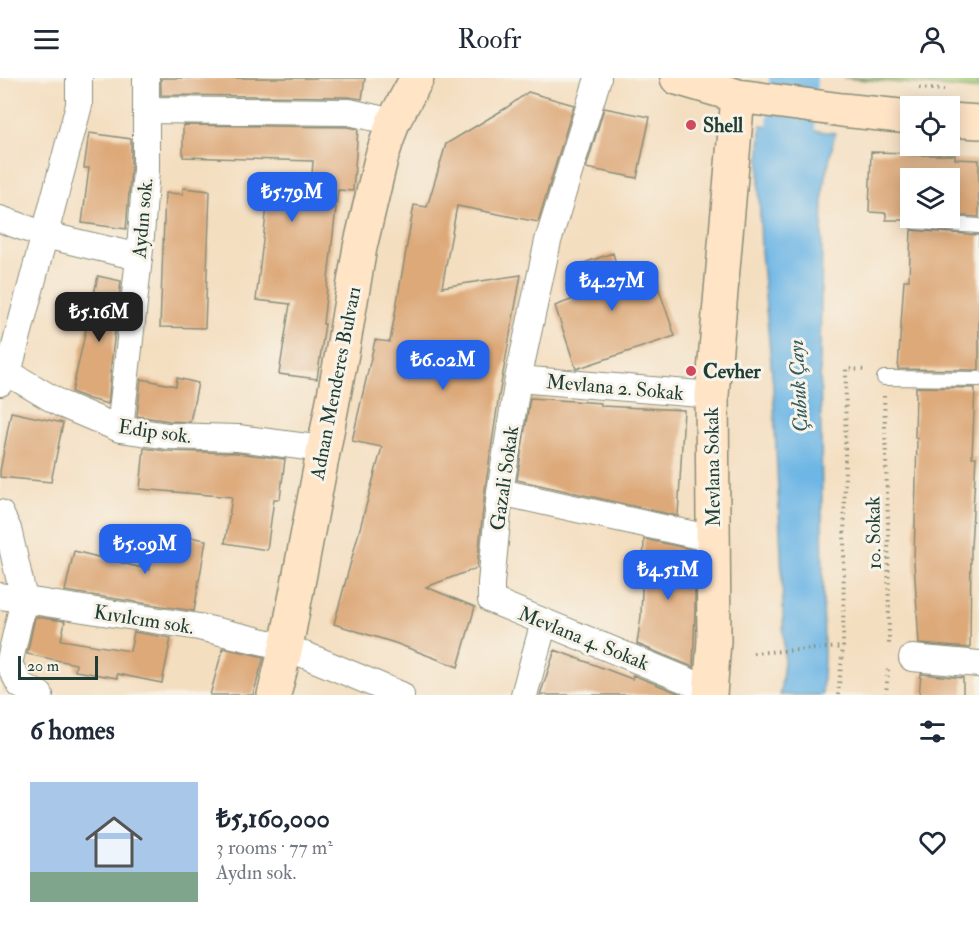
<!DOCTYPE html>
<html lang="en">
<head>
<meta charset="utf-8">
<style>
  :root { --surface:#fff; --page:#f2f2f3; --text:#1f2937; --muted:#747a83; --line:#e0e1e3; --accent:#2563eb }
  body { margin:0; font-family:"IM FELL Double Pica",serif; background:var(--page); color:var(--text); height:100vh; display:flex; flex-direction:column; font-size:22px; white-space:nowrap }
  * { box-sizing:border-box; margin:0 }
  p { font-size:20px; color:var(--muted) }
  .icon { flex:none; width:33px; height:33px; fill:none; stroke:currentColor; stroke-width:2; stroke-linecap:round; stroke-linejoin:round }
  .map { position:relative; height:617px; overflow:hidden }
  .side { display:flex; flex-direction:column; background:var(--surface); flex:1 }
  .side>* { flex:none }
  .tools { position:absolute; left:900px; top:18px; display:grid; gap:12px }
  .tools a { display:grid; place-items:center; width:60px; height:60px; border-radius:0px; background:var(--surface); box-shadow:0 3px 15px #0003; font-size:30px }
  .scale { position:absolute; left:18px; bottom:15px; width:80px; box-sizing:border-box; padding-left:6px; border:3px solid #1f3d34; border-top:0; font-size:16px; line-height:21px; white-space:nowrap; color:#1f3d34; -webkit-text-stroke:4px #f7f3e8; paint-order:stroke }
  .price { position:absolute; translate:-50% -51px; padding:0 14px; border-radius:12px; background:var(--accent); color:#fff; font-size:20px; line-height:39px; filter:drop-shadow(0 2px 3px #0008) }
  .price::after { content:''; position:absolute; left:50%; top:36px; width:18px; height:14px; margin-left:-9px; background:inherit; clip-path:polygon(0 0,100% 0,50% 100%) }
  .price.selected { background:#222; color:#fff }
  ul { padding:0; list-style:none }
  li { display:flex; align-items:center; gap:18px; height:150px; padding:0 30px }
  li+li { border-top:2px solid var(--line) }
  li span { display:grid; place-items:center; flex:none; width:168px; height:120px; border-radius:0px; color:#555 }
  li>.icon { margin-inline-start:auto }
  span .icon { width:72px; height:72px; fill:#fffc; stroke-width:1 }
  li b { font-size:26px }
  h2 { display:flex; justify-content:space-between; align-items:center; height:72px; padding:0 30px; font-size:26px }
  header { display:flex; justify-content:space-between; align-items:center; height:78px; padding:0 30px; background:var(--surface); font-size:27px; font-weight:600 }
  .map>svg:first-child { display:block }
  .green { fill:#a4d07c; stroke:#628658; stroke-width:1.5 }
  .water { fill:#6db6e5; stroke:#467a8c; stroke-width:1.5 }
  .lines { fill:none; stroke-linecap:round; stroke-linejoin:round }
  .river { stroke:#6db6e5; stroke-width:48 }
  .building { fill:#dda979 }
  .lane-casing { stroke:#8a8e7a; stroke-width:16 }
  .street-casing { stroke:#8a8e7a; stroke-width:28 }
  .secondary-casing { stroke:#8a8e7a; stroke-width:36 }
  .path { stroke:#8a8e7a; stroke-width:4; stroke-dasharray:1.5 4.5; stroke-linecap:butt }
  .lane { stroke:#fff; stroke-width:14 }
  .street { stroke:#fff; stroke-width:26 }
  .secondary { stroke:#ffe4c6; stroke-width:33 }
  .poi-dot { fill:#d1495b; stroke:#f7f3e8; stroke-width:2 }
  .labels { text-anchor:middle; stroke-width:6; stroke-linejoin:round; paint-order:stroke }
  .poi-label { font-size:20px; font-weight:bold; fill:#1f3d34; stroke:#f7f3e8; text-anchor:start }
  .street-label { font-size:20px; fill:#1f3d34; stroke:#f7f3e8 }
  .water-label { font-size:21px; font-style:italic; fill:#325b60; stroke:#f7f3e8 }
</style>
</head>
<body>
<header><svg class="icon" aria-label="menu" viewBox="0 0 24 24"><path d="M4 6h16M4 12h16M4 18h16"/></svg>Roofr<svg class="icon" aria-label="person" viewBox="0 0 24 24"><circle cx="12" cy="8" r="4"/><path d="M4 21q1-7 8-7t8 7"/></svg></header>
<div class="map">
<svg width="979" height="617" viewBox="0 0 979 617">
  <rect width="100%" height="100%" fill="#f7f3e8"/>
  <filter id="ink" filterUnits="userSpaceOnUse"><feTurbulence type="fractalNoise" baseFrequency=".0167" numOctaves="2"/><feDisplacementMap in="SourceGraphic" scale="12" xChannelSelector="R" yChannelSelector="G"/><feConvolveMatrix kernelMatrix="1 2 1 2 8 2 1 2 1" color-interpolation-filters="sRGB"/></filter>
  <filter id="wash" filterUnits="userSpaceOnUse"><feTurbulence type="fractalNoise" baseFrequency=".008" numOctaves="4" result="noise"/><feDisplacementMap in="SourceGraphic" scale="24" xChannelSelector="R" yChannelSelector="G"/><feGaussianBlur stdDeviation="1.35" result="paint"/><feColorMatrix in="noise" values="0 0 0 0 0 0 0 0 0 0 0 0 0 0 0 0 0 1.4 0 .05"/><feComposite in="paint" operator="in"/></filter>
  <g filter="url(#wash)">
    <rect width="100%" height="100%" fill="#f4dec0"/>
    <path class="green" d="M843 0H979V11H973Z"/>
    <path class="water" d="M761 47 835 55 823 112 820 275 824 581 822 617H780L784 583 782 496 773 308 761 173 759 107Z"/>
    <g class="lines">
      <path class="river" d="M790 115V77L793 0"/>
    </g>
    <g id="blocks">
      <path class="building" d="M161 0H365L362 21 349 19 161 17Z
        M528 14 574 27 538 144 457 128 442 209 521 197 499 317 485 412 477 490 426 509 475 529 458 589 395 565 334 546 382 369 352 363 375 262 390 264 414 127 427 129 446 66 506 30Z
        M604 30 650 39 637 100 586 90Z
        M183 47 347 49 358 51 353 113 338 112 323 246H325L317 301 279 296 290 226 256 222 268 120 310 125 313 83 183 79Z
        M89 55 131 61V91L126 151 82 145 89 90H84Z
        M871 74 910 75V77H955V81L979 82V139L950 137V100H910V136L906 142H886V135L869 134Z
        M183 110 210 113 205 250 160 249 165 115 183 116Z
        M911 152 979 157V292L898 291 904 202H909Z
        M613 175 617 190 633 185 638 200 653 194 675 258 576 291 555 228 576 220 566 207 580 202 575 188Z
        M98 198 121 203 110 295 111 296 108 326 89 321 72 314Z
        M177 300 198 305 190 344 169 343 137 338 141 301 176 308Z
        M916 309 975 310 972 379H976L971 469 970 570 919 566 914 484 917 360H915Z
        M530 320 601 325V328L684 332 678 438 517 402Z
        M11 334 63 345 51 404 0 399V393Z
        M144 370 167 373 237 375 285 381 280 421H274L267 472 225 465 232 419 140 411Z
        M157 453 206 462 194 533 65 513 74 473 150 492Z
        M644 461 695 472V534L693 589 637 566 641 538Z
        M35 539 65 543 61 562 130 573 134 554 171 560 162 605 117 596V600L75 593 76 586 27 576Z
        M223 570 264 579 253 617H210Z
        M555 572 632 601 633 597 683 617H540Z
        M921 596 963 600V617H919Z"/>
    </g>
  </g>
  <g filter="url(#ink)">
    <use href="#blocks" fill-opacity="0" stroke="#8a8e7a" stroke-width="1.5"/>
    <g class="lines">
      <g class="lane-casing">
        <path id="lane" d="M915 144 979 148
          M884 300 979 301"/>
      </g>
      <g class="street-casing">
        <path id="street" d="M598 0 548 163 518 301 500 414 491 505V522L710 612
          M146 32 349 34 393 44
          M0 141 45 157 139 179
          M0 290 61 326 120 351 168 358 238 360 323 371
          M518 301 712 317
          M0 305 8 295 79 27V0
          M120 351 140 171 146 92V0
          M500 414 713 461
          M0 435 8 451 24 521 9 586 20 607 40 617
          M0 518 199 549 286 569 401 617
          M912 580 979 586
          M524 617 544 544"/>
      </g>
      <g class="secondary-casing">
        <path id="secondary" d="M677 0 738 18 842 32 910 39
          M950 42 979 44
          M274 617 286 569 343 270 360 169 381 81 393 44 417 0
          M710 617 714 563 712 317 738 18"/>
      </g>
      <path class="path" d="M919 10 944 12
        M884 318 888 445 889 566
        M753 575 843 569
        M838 617 843 569 846 291 867 292
        M886 617 888 591"/>
      <use href="#lane" class="lane"/>
      <use href="#street" class="street"/>
      <use href="#secondary" class="secondary"/>
    </g>
  </g>
  <g class="poi-dot">
    <circle cx="691" cy="47" r="6"/>
    <circle cx="691" cy="293" r="6"/>
  </g>
  <g class="labels">
    <g class="poi-label">
      <text x="703" y="54">Shell</text>
      <text x="703" y="300">Cevher</text>
    </g>
    <g class="street-label">
      <text transform="translate(142 140) rotate(-85)" y="7">Aydın sok.</text>
      <text transform="translate(335 305) rotate(-79)" y="7">Adnan Menderes Bulvarı</text>
      <text transform="translate(615 309) rotate(5)" y="7">Mevlana 2. Sokak</text>
      <text transform="translate(155 353) rotate(8)" y="7">Edip sok.</text>
      <text transform="translate(712 389) rotate(-91)" y="7">Mevlana Sokak</text>
      <text transform="translate(504 400) rotate(-82)" y="7">Gazali Sokak</text>
      <text transform="translate(873 455) rotate(-91)" y="7">10. Sokak</text>
      <text transform="translate(144 541) rotate(9)" y="7">Kıvılcım sok.</text>
      <text transform="translate(584 560) rotate(22)" y="7">Mevlana 4. Sokak</text>
    </g>
    <g class="water-label">
      <text transform="translate(798 308) rotate(-93)" y="7">Çubuk Çayı</text>
    </g>
  </g>
</svg>
<div class="tools">
<a><svg class="icon" aria-label="locate" viewBox="0 0 24 24"><circle cx="12" cy="12" r="6"/><path d="M12 2v4M12 18v4M2 12h4M18 12h4"/></svg></a>
<a><svg class="icon" aria-label="layers" viewBox="0 0 24 24"><path d="M12 4l9 5-9 5-9-5zM3 14l9 5 9-5"/></svg></a>
</div>
<div class="scale">20 m</div>
<b class="price" style="left:292px;top:145px">₺5.79M</b>
<b class="price" style="left:612px;top:234px">₺4.27M</b>
<b class="price selected" style="left:99px;top:265px">₺5.16M</b>
<b class="price" style="left:443px;top:313px">₺6.02M</b>
<b class="price" style="left:145px;top:497px">₺5.09M</b>
<b class="price" style="left:668px;top:523px">₺4.51M</b>
</div>
<section class="side">
<h2>6 homes<svg class="icon" aria-label="filters" viewBox="0 0 24 24"><path d="M4 7h16M4 17h16"/><circle cx="9" cy="7" r="2"/><circle cx="15" cy="17" r="2"/></svg></h2>
<ul>
<li><span style="background:linear-gradient(#a9c7e8 75%,#7fa58c 0)"><svg class="icon" aria-label="home" viewBox="0 0 24 24"><path d="M3 11l9-7 9 7M6 9v11h12V9"/></svg></span><div><b>₺5,160,000</b><p>3 rooms · 77 m²</p><p>Aydın sok.</p></div><svg class="icon" aria-label="heart" viewBox="0 0 24 24"><path d="M12 20l-8-8c-3-5 5-10 8-4 3-6 11-1 8 4z"/></svg></li>
</ul>
</section>
</body>
</html>
